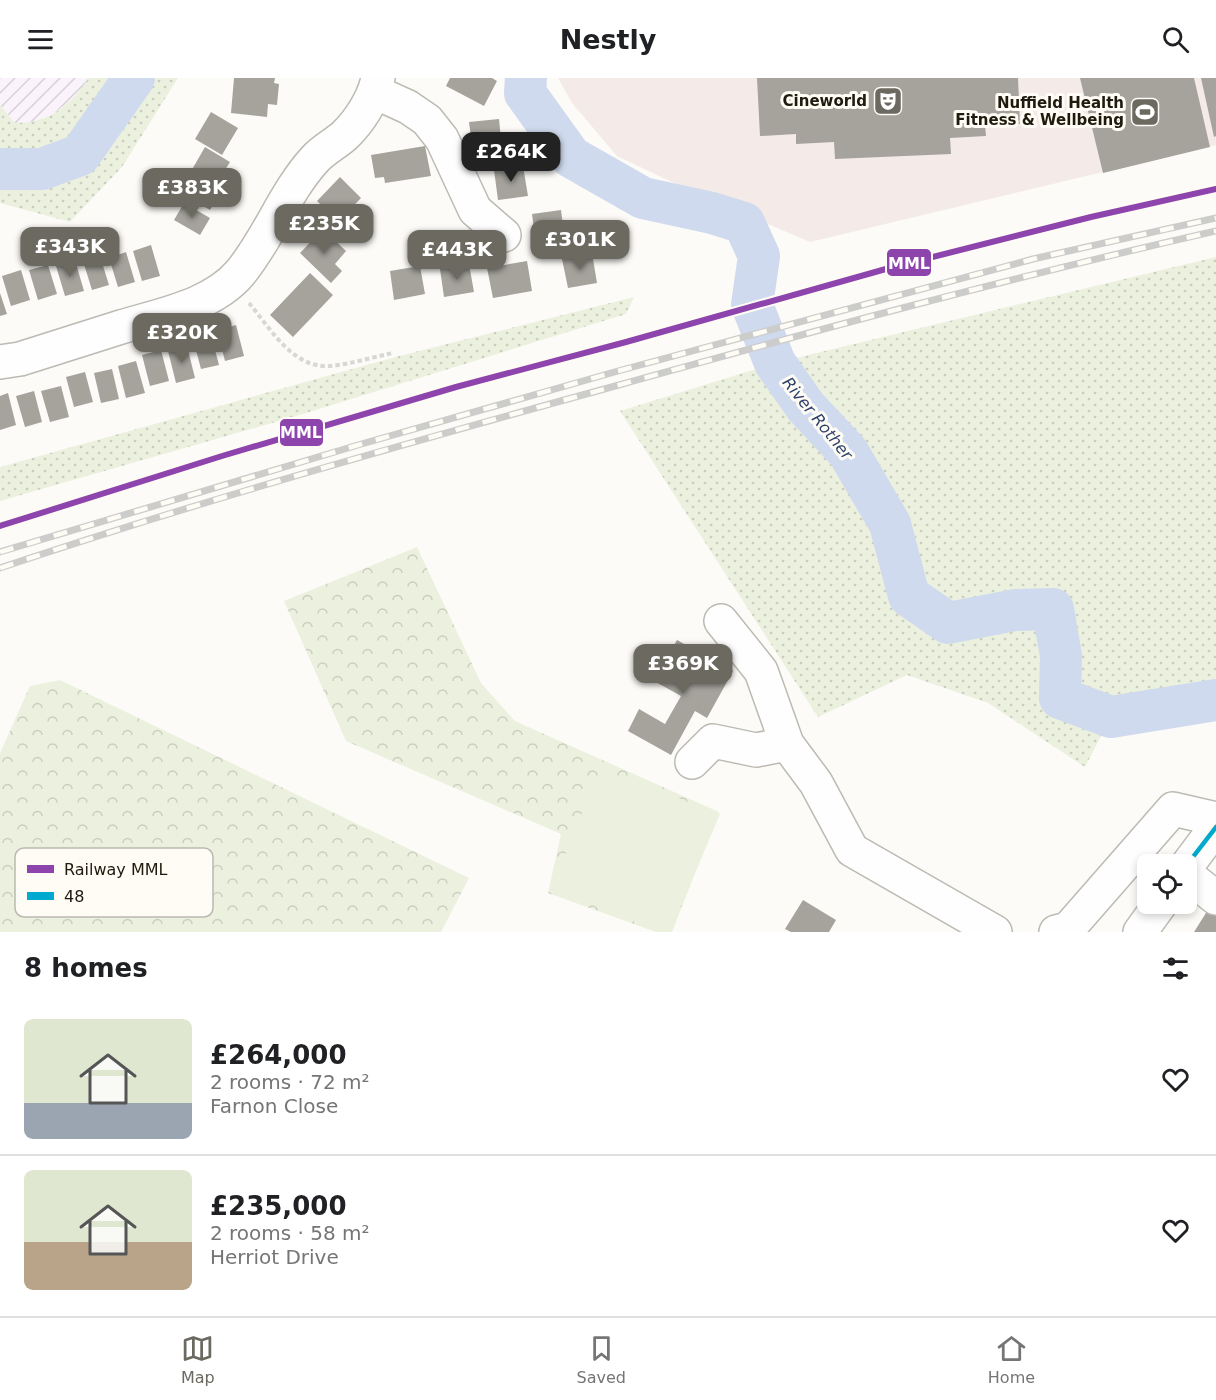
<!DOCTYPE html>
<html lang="en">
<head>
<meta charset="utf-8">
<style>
  :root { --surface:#fff; --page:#f2f2f2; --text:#202124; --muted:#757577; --line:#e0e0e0; --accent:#6c6960 }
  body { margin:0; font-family:"DejaVu Sans",sans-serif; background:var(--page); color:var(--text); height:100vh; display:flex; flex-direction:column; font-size:22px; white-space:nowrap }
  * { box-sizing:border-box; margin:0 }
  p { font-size:20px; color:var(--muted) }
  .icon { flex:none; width:33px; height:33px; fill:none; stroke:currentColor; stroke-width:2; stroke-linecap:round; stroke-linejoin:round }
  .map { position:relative; height:854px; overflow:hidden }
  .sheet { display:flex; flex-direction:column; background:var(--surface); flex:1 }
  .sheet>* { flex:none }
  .controls { position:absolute; left:1137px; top:776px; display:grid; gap:12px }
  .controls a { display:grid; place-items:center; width:60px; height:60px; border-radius:9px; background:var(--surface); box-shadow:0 3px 9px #0003; font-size:30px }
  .price { position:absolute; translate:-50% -51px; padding:0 14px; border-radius:12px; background:var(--accent); color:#fff; font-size:20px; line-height:39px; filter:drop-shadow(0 2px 3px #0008) }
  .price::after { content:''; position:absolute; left:50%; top:36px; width:18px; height:14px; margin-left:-9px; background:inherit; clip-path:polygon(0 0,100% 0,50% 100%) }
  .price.on { background:#222; color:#fff }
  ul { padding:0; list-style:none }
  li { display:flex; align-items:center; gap:18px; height:150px; padding:0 24px }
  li+li { border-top:2px solid var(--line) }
  li span { display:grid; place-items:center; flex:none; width:168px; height:120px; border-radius:9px; color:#555 }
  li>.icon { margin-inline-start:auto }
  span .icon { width:72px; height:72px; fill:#fffc; stroke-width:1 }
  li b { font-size:26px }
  h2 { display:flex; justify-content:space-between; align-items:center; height:72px; padding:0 24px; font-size:26px }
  header { display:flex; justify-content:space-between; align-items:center; height:78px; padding:0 24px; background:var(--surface); font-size:27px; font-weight:700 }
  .dock { display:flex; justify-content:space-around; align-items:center; height:84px; border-top:2px solid var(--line); background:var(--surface); font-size:16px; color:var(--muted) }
  .dock a { display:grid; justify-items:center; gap:3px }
  .dock .on { color:var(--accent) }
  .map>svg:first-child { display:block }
  .commercial { fill:#f4eae8 }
  .industrial { fill:url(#industrial-furrows) }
  .grass { fill:url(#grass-dots) }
  .forest { fill:url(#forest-crowns) }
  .pitch { fill:#ecf1df }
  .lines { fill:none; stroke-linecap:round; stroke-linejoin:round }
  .river { stroke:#cfdaee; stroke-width:42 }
  .building { fill:#a5a39c }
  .minor-casing { stroke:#bcbab2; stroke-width:36 }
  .major-casing { stroke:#bcbab2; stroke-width:36 }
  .path { stroke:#d7d7d6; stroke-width:4; stroke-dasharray:4.5 3; stroke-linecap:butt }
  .minor { stroke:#fffefe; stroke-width:33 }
  .major { stroke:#fffefe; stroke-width:33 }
  .rail-casing { stroke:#cccccb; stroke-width:7 }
  .rail { stroke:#fefcf5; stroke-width:4.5; stroke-dasharray:14; stroke-linecap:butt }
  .bus-1-casing { stroke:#fefcf5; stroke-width:9 }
  .bus-1 { stroke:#00a9ce; stroke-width:4.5 }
  .rail-1-casing { stroke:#fefcf5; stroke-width:10 }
  .rail-1 { stroke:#8e44ad; stroke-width:6 }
  .labels { text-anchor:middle; stroke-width:6; stroke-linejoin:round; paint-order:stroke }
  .poi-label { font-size:15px; font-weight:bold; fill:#1e1a0e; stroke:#fefcf5; text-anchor:end }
  .water-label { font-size:16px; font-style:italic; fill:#2c416a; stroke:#fefcf5 }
  .key { fill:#fefcf5; stroke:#bbb8b0; stroke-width:1.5 }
  .key-label { font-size:16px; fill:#1e1a0e }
  .line-badge { stroke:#fefcf5; stroke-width:2 }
  .badge-label { font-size:16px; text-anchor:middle; font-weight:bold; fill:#fff }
</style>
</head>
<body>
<header><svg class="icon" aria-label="menu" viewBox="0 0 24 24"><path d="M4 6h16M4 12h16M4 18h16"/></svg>Nestly<svg class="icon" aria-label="search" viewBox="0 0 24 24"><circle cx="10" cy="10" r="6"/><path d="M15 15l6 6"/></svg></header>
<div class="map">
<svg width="1216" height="854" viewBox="0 0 1216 854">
  <defs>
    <pattern id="industrial-furrows" width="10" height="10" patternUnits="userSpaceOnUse" patternTransform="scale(1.5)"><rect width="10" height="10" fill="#fbf3fb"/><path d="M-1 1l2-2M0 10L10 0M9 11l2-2" fill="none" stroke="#d7d0d6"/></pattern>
    <pattern id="grass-dots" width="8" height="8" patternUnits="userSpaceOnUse" patternTransform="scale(1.5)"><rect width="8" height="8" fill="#ecf1df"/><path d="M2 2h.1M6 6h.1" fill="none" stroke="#cacebe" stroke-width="1.8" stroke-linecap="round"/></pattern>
    <pattern id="forest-crowns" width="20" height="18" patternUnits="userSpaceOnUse" patternTransform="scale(1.5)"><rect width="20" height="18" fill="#ecf1df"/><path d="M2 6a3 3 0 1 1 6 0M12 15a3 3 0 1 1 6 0" fill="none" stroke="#cacebe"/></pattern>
  </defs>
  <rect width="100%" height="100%" fill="#fcfbf7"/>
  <path class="commercial" d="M558 0H1216V67L810 164 695 115 617 78 572 25Z"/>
  <path class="industrial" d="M0 0H89L75 20 55 34 33 45H15L0 27Z"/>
  <path class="grass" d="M89 0H178L122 89 70 144 0 125V27L15 45C50 45 70 27 89 0Z
    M1216 179V622L1111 639 1085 689 988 625 907 597 818 639 620 333 775 285Z
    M634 219 626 236 293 339 0 423V389L399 278Z"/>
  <path class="forest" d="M417 469 481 605 515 643 719 734 672 854H656L548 815 561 756 346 663 284 523Z
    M60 602 469 800 441 854H0V675L30 608Z"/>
  <path class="pitch" d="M600 691 720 736 670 854H661L551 811Z"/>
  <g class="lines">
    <path class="river" d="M526 0 525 15 571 79 643 120 712 135 744 145 759 178 752 227 775 285 806 329 848 374 890 446 909 518 948 545 1015 532 1053 531 1061 578 1060 620 1111 639 1216 622
      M0 91H42L80 77 134 0"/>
  </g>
  <path class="building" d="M234 0H275L274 5 279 6 277 27 268 26 267 39 231 35Z
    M450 0H492L497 3 484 28 446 8Z
    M757 0H1018L1020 46 985 47 986 58 950 60 951 76 835 81 834 64 796 66V56L760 58Z
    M1080 0H1194L1210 69 1103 95Z
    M1201 0H1216V58L1214 59Z
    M211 34 238 50 222 77 195 61Z
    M499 41 502 71 473 74 469 44Z
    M425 68 431 98 385 105 384 99 375 100 371 77Z
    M205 69 230 84 214 110 190 95Z
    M523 88 528 118 498 122 494 92Z
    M340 99 361 120 338 144 317 123Z
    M193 100 219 115 210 132 183 116Z
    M184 125 210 140 200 157 174 142Z
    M561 132 565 162 536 166 532 136Z
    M323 151 346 173 335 186 342 193 331 205 300 175Z
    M151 167 160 198 142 203 133 173Z
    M126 174 135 204 118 209 109 180Z
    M592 175 597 205 568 210 562 181Z
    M100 178 109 207 92 212 83 183Z
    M75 182 84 213 65 218 56 188Z
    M527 183 532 213 493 220 487 190Z
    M469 186 474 214 444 219 440 191Z
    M48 187 57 216 38 222 29 192Z
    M420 188 425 216 394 222 390 193Z
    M21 192 30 222 11 228 2 198Z
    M310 195 333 217 293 259 270 237Z
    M0 215 7 236 0 238Z
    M236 247 244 278 225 283 217 252Z
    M211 257 219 287 201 291 193 261Z
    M187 268 195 300 176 305 168 273Z
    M161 272 169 303 150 308 142 277Z
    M136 283 145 315 126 320 118 288Z
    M112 291 119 321 101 325 94 295Z
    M85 294 93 324 74 329 66 299Z
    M61 308 69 339 50 344 41 313Z
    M34 313 42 344 25 349 16 318Z
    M8 315 16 347 0 352V318Z
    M677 562 733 593 707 640 695 633 671 677 628 653 639 631 665 646 681 618 654 603Z
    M803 822 836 842 829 854H791L785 851Z
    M1211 827 1216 830V854H1194Z"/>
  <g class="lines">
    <g class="minor-casing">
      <path id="minor" d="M375 14 408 29 427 42 442 61 475 132 504 157
        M0 284 20 281C54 270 87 260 121 249 160 237 212 228 240 195 269 160 284 115 315 81 323 72 335 66 344 58 359 44 374 21 378 0
        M721 543 761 593 787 666 816 705 852 772 995 854
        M692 684 713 663 756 672 787 666
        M1186 796 1216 820
        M1056 854 1068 851 1173 731 1216 741"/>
    </g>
    <g class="major-casing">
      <path id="major" d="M1186 789 1216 749
        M1140 854 1161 825"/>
    </g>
    <path class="path" d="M249 225C270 250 293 291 330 288 351 286 373 279 393 275"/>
    <use href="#minor" class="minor"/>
    <use href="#major" class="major"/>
    <g class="rail-casing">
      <path id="rail" d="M0 474 358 367 618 293 1033 181 1216 140
        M0 490C200 423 404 366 608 310 810 254 1012 199 1216 153"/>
    </g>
    <use href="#rail" class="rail"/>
    <g class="bus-1-casing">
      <path id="bus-1" d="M1186 788 1216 749"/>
    </g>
    <use href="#bus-1" class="bus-1"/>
    <g class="rail-1-casing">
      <path id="rail-1" d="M0 448 222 378 456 309 626 264 893 189 1091 139 1216 111"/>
    </g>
    <use href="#rail-1" class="rail-1"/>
  </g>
  <defs>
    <g id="theatre-square" transform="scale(1.5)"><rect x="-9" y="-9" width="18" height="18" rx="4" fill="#6c6960" stroke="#fefcf5"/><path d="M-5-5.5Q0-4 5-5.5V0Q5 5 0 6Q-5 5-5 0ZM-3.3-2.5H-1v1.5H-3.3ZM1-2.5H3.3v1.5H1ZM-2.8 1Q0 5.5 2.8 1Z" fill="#fff"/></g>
    <g id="stadium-square" transform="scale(1.5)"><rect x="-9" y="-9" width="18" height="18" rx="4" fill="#6c6960" stroke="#fefcf5"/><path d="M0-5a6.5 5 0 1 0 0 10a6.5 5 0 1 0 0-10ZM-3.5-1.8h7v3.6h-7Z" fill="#fff"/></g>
  </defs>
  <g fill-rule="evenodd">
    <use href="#theatre-square" x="888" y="23"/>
    <use href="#stadium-square" x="1145" y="34"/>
  </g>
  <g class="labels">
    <g class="poi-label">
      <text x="867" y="28">Cineworld</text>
      <text x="1124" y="30">Nuffield Health<tspan x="1124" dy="17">Fitness &amp; Wellbeing</tspan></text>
    </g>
    <g class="water-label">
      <text transform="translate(818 340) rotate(51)" y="6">River Rother</text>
    </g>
  </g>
  <rect x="15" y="770" width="198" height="69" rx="9" class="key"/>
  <rect x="27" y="787" width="27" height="8" fill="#8e44ad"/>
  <rect x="27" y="814" width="27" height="8" fill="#00a9ce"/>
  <g class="key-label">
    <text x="64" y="797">Railway MML</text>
    <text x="64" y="824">48</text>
  </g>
  <g class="line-badge">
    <rect x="886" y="170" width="46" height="29" rx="6" fill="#8e44ad"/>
    <rect x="279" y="340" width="45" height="29" rx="6" fill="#8e44ad"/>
  </g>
  <g class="badge-label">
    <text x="909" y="191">MML</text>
    <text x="301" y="360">MML</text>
  </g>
</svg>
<div class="controls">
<a><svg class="icon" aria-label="locate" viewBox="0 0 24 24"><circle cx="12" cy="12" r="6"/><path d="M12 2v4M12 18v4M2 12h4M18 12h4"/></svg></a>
</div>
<b class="price on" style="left:511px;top:105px">£264K</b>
<b class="price" style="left:192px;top:141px">£383K</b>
<b class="price" style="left:324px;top:177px">£235K</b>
<b class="price" style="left:580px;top:193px">£301K</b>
<b class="price" style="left:70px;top:200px">£343K</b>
<b class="price" style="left:457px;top:203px">£443K</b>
<b class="price" style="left:182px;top:286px">£320K</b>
<b class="price" style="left:683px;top:617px">£369K</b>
</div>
<section class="sheet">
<h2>8 homes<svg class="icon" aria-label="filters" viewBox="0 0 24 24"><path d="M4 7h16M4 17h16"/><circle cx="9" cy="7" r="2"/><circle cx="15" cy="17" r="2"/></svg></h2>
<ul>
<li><span style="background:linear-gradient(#dfe7d0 70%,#9aa5b1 0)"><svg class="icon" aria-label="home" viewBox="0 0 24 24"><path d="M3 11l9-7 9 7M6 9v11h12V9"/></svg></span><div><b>£264,000</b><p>2 rooms · 72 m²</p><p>Farnon Close</p></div><svg class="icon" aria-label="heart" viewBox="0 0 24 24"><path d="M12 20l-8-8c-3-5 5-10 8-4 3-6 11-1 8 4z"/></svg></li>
<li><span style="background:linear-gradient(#dfe7d0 60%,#b9a48a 0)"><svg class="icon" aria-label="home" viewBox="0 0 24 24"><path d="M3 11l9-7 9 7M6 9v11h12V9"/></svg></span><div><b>£235,000</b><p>2 rooms · 58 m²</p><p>Herriot Drive</p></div><svg class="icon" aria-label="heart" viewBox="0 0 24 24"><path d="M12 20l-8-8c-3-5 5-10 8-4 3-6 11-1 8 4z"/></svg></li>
</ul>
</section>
<nav class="dock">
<a class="on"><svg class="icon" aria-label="map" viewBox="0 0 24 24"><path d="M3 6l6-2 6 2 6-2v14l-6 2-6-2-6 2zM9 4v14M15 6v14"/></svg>Map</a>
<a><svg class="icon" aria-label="saved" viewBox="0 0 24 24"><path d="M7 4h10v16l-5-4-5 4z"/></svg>Saved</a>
<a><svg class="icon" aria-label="home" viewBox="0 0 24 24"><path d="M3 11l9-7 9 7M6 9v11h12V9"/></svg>Home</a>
</nav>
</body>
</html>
